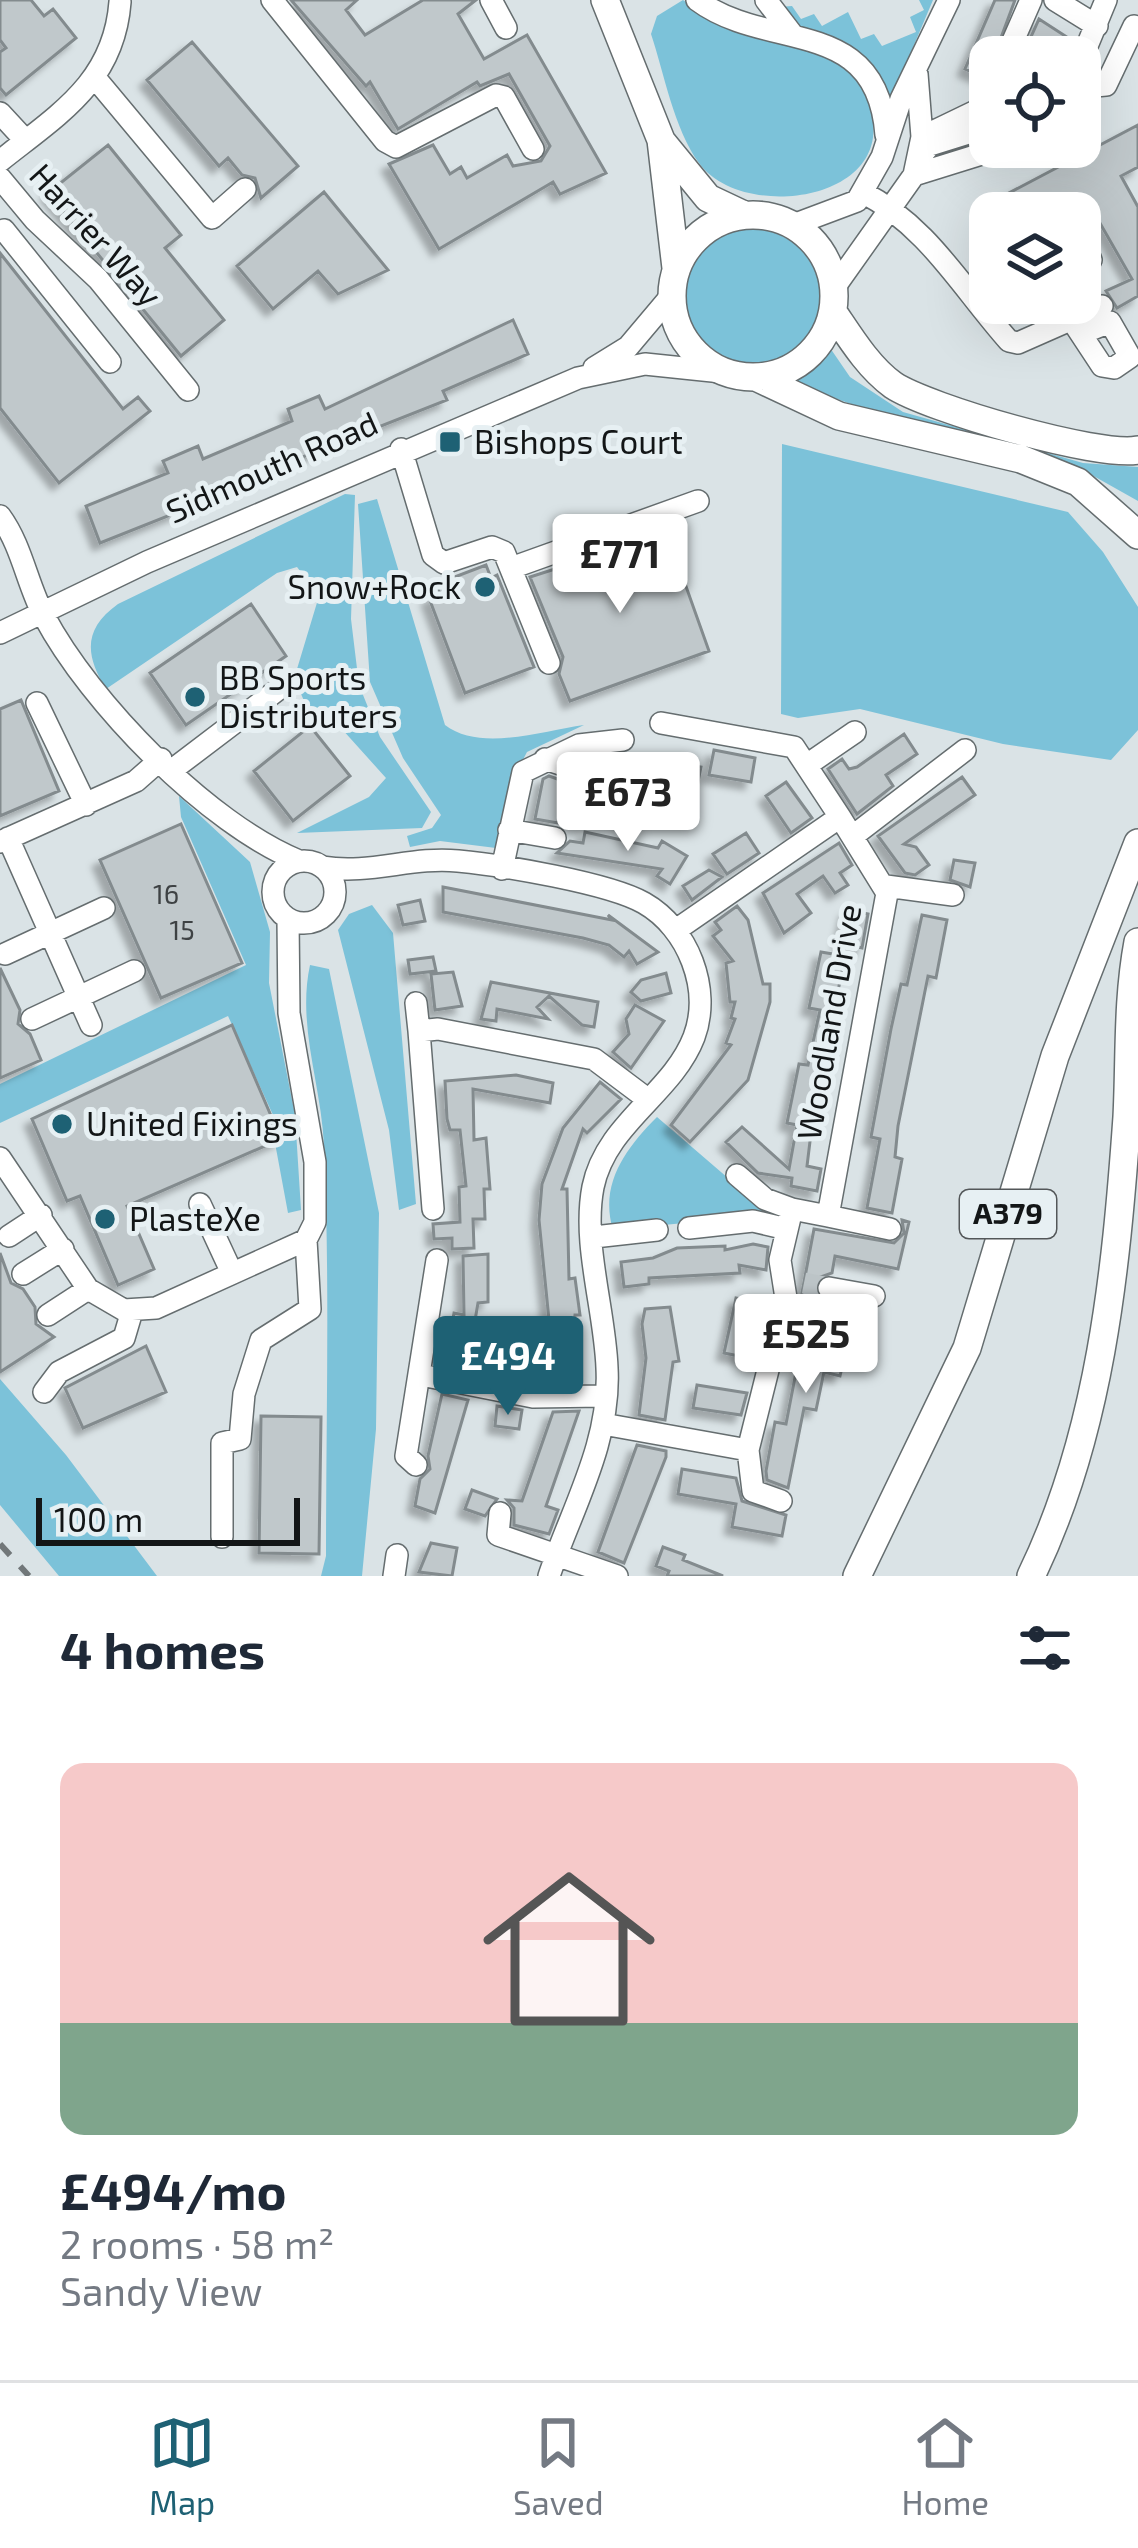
<!DOCTYPE html>
<html lang="en">
<head>
<meta charset="utf-8">
<style>
  :root { --surface:#fff; --page:#f2f2f3; --text:#1f2937; --muted:#747a83; --line:#e0e1e3; --accent:#1e6174 }
  body { margin:0; font-family:"Exo 2",sans-serif; background:var(--page); color:var(--text); height:100vh; display:flex; flex-direction:column; font-size:45px; white-space:nowrap }
  * { box-sizing:border-box; margin:0 }
  p { font-size:39px; color:var(--muted) }
  .icon { flex:none; width:66px; height:66px; fill:none; stroke:currentColor; stroke-width:2; stroke-linecap:round; stroke-linejoin:round }
  .map { position:relative; height:1576px; overflow:hidden }
  .panel { display:flex; flex-direction:column; background:var(--surface); flex:1 }
  .panel>* { flex:none }
  .controls { position:absolute; left:969px; top:36px; display:grid; gap:24px }
  .controls a { display:grid; place-items:center; width:132px; height:132px; border-radius:24px; background:var(--surface); box-shadow:0 12px 48px #0002; font-size:60px }
  .scale { position:absolute; left:36px; bottom:30px; width:264px; box-sizing:border-box; padding-left:12px; border:6px solid #131617; border-top:0; font-size:33px; line-height:42px; white-space:nowrap; color:#131617; -webkit-text-stroke:9px #e7f0f3; paint-order:stroke }
  .price { position:absolute; translate:-50% -102px; padding:0 27px; border-radius:12px; background:#fff; color:#222; font-size:39px; line-height:78px; filter:drop-shadow(0 3px 6px #0008) }
  .price::after { content:''; position:absolute; left:50%; top:72px; width:36px; height:27px; margin-left:-18px; background:inherit; clip-path:polygon(0 0,100% 0,50% 100%) }
  .price.active { background:var(--accent); color:#fff }
  ul { padding:0; list-style:none }
  li { display:grid; align-content:center; gap:24px; height:636px; padding:0 60px }
  li+li { border-top:3px solid var(--line) }
  li span { display:grid; place-items:center; height:372px; border-radius:24px; color:#555 }
  li>.icon { margin-inline-start:auto }
  span .icon { width:216px; height:216px; fill:#fffc; stroke-width:1 }
  li b { font-size:51px }
  h2 { display:flex; justify-content:space-between; align-items:center; height:144px; padding:0 60px; font-size:51px }
  .tabs { display:flex; justify-content:space-around; align-items:center; height:168px; border-top:3px solid var(--line); background:var(--surface); font-size:33px; color:var(--muted) }
  .tabs a { display:grid; justify-items:center; gap:6px }
  .tabs .active { color:var(--accent) }
  .map>svg:first-child { display:block }
  .green { fill:#7cc2d9 }
  .building { fill:#c0c8cb; stroke:#838b8e; stroke-width:3; filter:url(#shadow) }
  .lines { fill:none; stroke-linecap:round; stroke-linejoin:round }
  .minor-tunnel { stroke:#bcc4c7; stroke-width:21; stroke-dasharray:21 10; stroke-linecap:butt }
  .minor-casing { stroke:#656d6f; stroke-width:24 }
  .major-casing { stroke:#656d6f; stroke-width:30 }
  .minor { stroke:#fff; stroke-width:21 }
  .major { stroke:#fff; stroke-width:27 }
  .rail { stroke:#717779; stroke-width:6; stroke-dasharray:15 15; stroke-linecap:butt }
  .poi-dot { fill:#1e6174; stroke:#e7f0f3; stroke-width:4.5 }
  .labels { text-anchor:middle; stroke-width:10; stroke-linejoin:round; paint-order:stroke }
  .number-label { font-size:27px; fill:#3e4244 }
  .shield { fill:#e7f0f3; stroke:#535759; stroke-width:3 }
  .shield-label { font-size:30px; font-weight:bold; fill:#131617 }
  .street-label { font-size:33px; fill:#131617; stroke:#e7f0f3 }
  .poi-label { font-size:33px; fill:#131617; stroke:#e7f0f3; text-anchor:start }
</style>
</head>
<body>
<div class="map">
<svg width="1138" height="1576" viewBox="0 0 1138 1576">
  <defs>
    <filter id="shadow"><feDropShadow dx="-7" dy="7" stdDeviation="3" flood-color="#0004"/></filter>
  </defs>
  <rect width="100%" height="100%" fill="#dae3e6"/>
  <path class="green" d="M683 0C730 34 797 30 844 65 859 76 867 93 871 111 895 202 741 222 699 163 674 129 664 73 651 34L657 16Z
    M919 0H933L887 109 855 51 793 25 779 7 792 6 801 19 814 14 822 26 848 12 861 39 874 34 882 46 916 32 910 17 924 10Z
    M684 297a68 68 0 1 1 136 0a68 68 0 1 1-136 0Z
    M826 342 850 377 903 412 1083 463 1138 467V501L1074 465 914 427 785 380 813 362Z
    M782 444 1068 512 1103 552 1138 607V730L1111 760 1003 744 860 709 798 718 781 714Z
    M345 494 355 495 351 619 359 685 380 737 431 812 422 828 297 833 369 797 386 778 341 728 308 710 298 687 297 669 319 596 297 567 277 573 106 689C85 655 83 629 118 604Z
    M377 499 445 725C480 752 542 731 584 725L527 752 513 779 496 848 440 841 410 847 407 836 432 828 441 815 403 758 370 682 358 504Z
    M179 796 250 862 270 932 269 983 295 1115 301 1210 288 1213 275 1143 283 1137 228 1016 0 1123V1084L246 965 181 817Z
    M372 905 393 933 416 1204 399 1210 389 1130 338 930 349 914Z
    M310 965 329 969 379 1213 376 1429 362 1576H321L326 1556C326 1419 330 1282 324 1145 321 1083 297 1026 310 965Z
    M657 1117 764 1209 780 1213 778 1220 755 1216 613 1230C599 1184 626 1148 657 1117Z
    M0 1379 66 1455 157 1576H59L0 1505Z"/>
  <path class="building" d="M0 0H31L44 16 53 9 76 38 6 95 0 88V52L6 48 0 40Z
    M291 0H357L346 10 365 35 423 0H476L458 14 484 59 527 35 606 173 560 194 553 182 439 249 389 164 433 145 450 174 461 167 467 178 507 155 513 166 541 161 550 146 509 74 480 86 477 82 398 129 370 82 366 86Z
    M995 0H1015L986 78 965 69Z
    M1039 19 1073 41 1066 57H1022Z
    M192 42 298 166 261 198 255 178 242 175 228 158 219 166 147 80Z
    M1138 125V167L1121 176 1138 207V296L1117 308 1106 291 1132 279 1085 197 1055 213H995L990 203Z
    M108 145 181 235 165 248 224 320 181 356 48 193Z
    M324 192 388 270 338 294 318 271 273 309 237 266Z
    M0 253 123 409 138 397 150 411 59 483 0 408Z
    M513 320 528 354 443 391 447 400 176 507 178 512 100 543 86 506 168 473 163 461 198 446 203 459 292 421 288 409 319 396 325 409Z
    M667 533 709 651 570 701 559 674 563 657 530 577Z
    M486 565 491 578 497 575 534 667 465 693 429 598 440 594 436 584Z
    M251 604 286 656 186 725 150 673Z
    M21 700 59 791 0 816V709Z
    M310 726 350 776 293 821 254 771Z
    M904 734 917 754 886 775 893 786 857 814 828 769 842 759 849 769 857 767Z
    M714 750 755 758 751 782 709 775Z
    M615 756 701 767 696 792 641 781 640 789 619 786 617 801 583 795 596 777 598 758Z
    M549 776 566 782 558 823 535 819 543 779Z
    M962 777 975 795 904 844 916 847 929 865 915 875 905 873 878 836Z
    M786 782 812 818 791 833 766 796Z
    M181 824 242 963 161 998 100 860Z
    M585 832 658 848 662 841 687 856 670 884 657 876 662 869 557 853 570 841 583 843Z
    M746 833 759 853 727 874 713 854Z
    M839 843 852 865 840 873 848 885 835 893 823 876 797 894 811 913 784 933 763 893Z
    M954 860 975 863 970 887 950 880Z
    M709 870 722 877 692 900 683 886Z
    M443 887 612 920 608 915 658 952 637 964 629 951 624 957 609 945 583 938 443 912Z
    M420 900 425 921 403 925 398 905Z
    M737 906 748 920 763 984H770V1002L748 1080 690 1142 671 1125 731 1045 726 1043 735 1019 731 1018 735 1002H730L726 963 733 961 713 936 721 930 715 922Z
    M847 910 868 914 862 948 840 943Z
    M922 915 947 920 936 978 928 976 898 1126 895 1157 902 1159 892 1213 867 1208 880 1139 871 1137 891 1029 901 984 907 985Z
    M821 952 845 956 831 1026 840 1028 833 1060 826 1058 811 1133 807 1166 821 1169 817 1191 791 1186 792 1178 758 1173 726 1142 742 1127 789 1169 797 1125 787 1123 799 1064 808 1065 820 1010 809 1008Z
    M433 957 436 971 410 974 408 960Z
    M0 968 20 1010 18 1024 30 1034 41 1060 0 1078Z
    M453 972 462 1006 435 1010 431 974Z
    M666 973 671 993 641 1001 631 992 641 980Z
    M491 982 598 1002 594 1027 582 1025 549 996 537 1007 548 1019 497 1009 496 1021 481 1019Z
    M635 1005 664 1021 631 1068 613 1052 629 1034 626 1019Z
    M232 1025 281 1139 127 1206 154 1269 118 1285 80 1196 67 1201 32 1119Z
    M516 1075 553 1083 550 1103 473 1089 474 1140 486 1138 490 1189H484L485 1219H473L474 1248 452 1249V1238L434 1239 433 1224 460 1222 459 1187 466 1186 460 1130H450L447 1119 445 1081Z
    M600 1082 621 1099 587 1133 583 1129 562 1189H567L569 1279 575 1278 580 1315H575L574 1329 578 1368 577 1378 555 1380 539 1220 542 1184 563 1128Z
    M902 1220 909 1222 898 1269 835 1256 832 1273 818 1278 814 1287 826 1303 801 1298 814 1229 894 1243 904 1233Z
    M753 1244 768 1247 766 1270 739 1265 740 1273 649 1278V1284L624 1287 621 1262 653 1258 677 1248 725 1246V1250Z
    M0 1253 11 1283 23 1289 35 1307 36 1324 54 1337 0 1372Z
    M488 1254V1302L478 1303 467 1367 445 1363 448 1323 452 1324 454 1313 464 1315 463 1256Z
    M736 1298 761 1303 749 1358 724 1353Z
    M670 1307 679 1361 673 1362 665 1420 639 1415 646 1358 642 1324 645 1309Z
    M822 1310 847 1316 838 1357 844 1359 840 1376 824 1372 816 1410 804 1408 788 1488 767 1480 766 1471 775 1422 786 1424 796 1372 808 1374Z
    M504 1332 527 1336 523 1359 500 1354Z
    M146 1346 166 1392 83 1428 65 1388Z
    M697 1385 747 1393 741 1415 693 1408Z
    M442 1394 468 1400 435 1513 415 1506 420 1479 430 1469 428 1456Z
    M497 1406 522 1410 519 1429 495 1426Z
    M579 1411 546 1506 558 1510 549 1534 514 1525V1508L507 1500 522 1501 553 1412Z
    M261 1416 321 1417 319 1554 259 1553Z
    M637 1445 666 1451V1457L624 1563 598 1552Z
    M682 1469 736 1478 742 1501 786 1515 782 1536 732 1527 736 1504 678 1494Z
    M472 1490 497 1499 485 1516 465 1509Z
    M431 1543 457 1548 452 1576 419 1572Z
    M663 1547 685 1555 683 1560 723 1576H667L669 1571 656 1566Z"/>
  <g class="lines">
    <path class="minor-tunnel" d="M804 1283 829 1288"/>
    <g class="minor-casing">
      <path id="minor" d="M272 0 385 141 396 147 496 95 504 97 533 149
        M491 0 506 28
        M697 0C768 53 877 14 886 135
        M766 0 792 34
        M1055 0 1097 26
        M1006 57 1031 0
        M1081 61 1095 86 1106 85 1134 26
        M1080 63 1106 0
        M96 79 212 218 245 189
        M0 113 25 140
        M922 137 978 110 987 100
        M920 157 930 145 978 130 985 105
        M0 161C59 114 114 82 120 2
        M914 175 1004 147
        M0 178 35 220 98 279 188 390
        M862 192C928 226 961 287 1009 341L1018 343 1102 306
        M793 225 857 201 882 157 901 99 949 0
        M4 230 110 362
        M1080 232 1091 260 1080 278
        M834 288 914 175 922 137 917 74
        M1019 303 1023 310 1036 303
        M1071 319 1102 366 1114 368 1130 357 1110 322 1085 332
        M594 368 628 347 671 296
        M401 449 433 555 444 563 492 547 504 552 549 663
        M0 516C22 546 27 584 44 616 90 703 208 824 299 861
        M514 567 698 501
        M0 633 147 562 578 378 645 364 722 372
        M37 703 86 805
        M661 723 794 747 840 817 676 930
        M545 759 582 771
        M807 765 855 732
        M172 770 280 688
        M509 830 555 838
        M853 836 965 750
        M8 838 91 1025
        M0 842 136 781 161 759
        M273 892a31 31 0 1 1 62 0a31 31 0 1 1-62 0Z
        M323 867C369 875 413 856 458 861 501 865 609 883 644 903 688 928 712 989 694 1037 672 1094 606 1123 593 1187 582 1244 605 1310 607 1368 611 1442 572 1508 549 1576
        M502 869 523 772 579 745 623 740
        M886 886 953 895
        M5 954 104 908
        M416 1003 419 1031
        M32 1019 134 971
        M0 1158 88 1289 124 1310 156 1308 306 1240
        M737 1175 765 1199 792 1209
        M200 1204 232 1273
        M433 1209 419 1031 438 1029 594 1059 646 1098
        M828 1216 890 1229
        M689 1228 753 1221 787 1229
        M9 1236 41 1215
        M594 1237 657 1230
        M23 1274 63 1249
        M829 1288 874 1296
        M48 1315 88 1289
        M421 1375 533 1397 603 1396
        M44 1392 59 1372 124 1338 132 1311
        M603 1424 748 1450 786 1298 780 1260 792 1209 828 1216 887 893 840 817
        M748 1450 753 1491 781 1501
        M416 1465 406 1456 437 1260
        M500 1513 498 1535 617 1576
        M222 1537V1443L240 1439 244 1394 261 1340 310 1309 306 1240 315 1222V1162L289 1013 288 919
        M394 1576 397 1555"/>
    </g>
    <g class="major-casing">
      <path id="major" d="M605 0 661 140 676 268
        M663 143 708 198 744 215
        M672 296a81 81 0 1 1 162 0a81 81 0 1 1-162 0Z
        M833 312C850 337 868 367 893 385 927 408 1099 458 1138 450
        M758 378 839 416 1021 459 1078 482 1138 535
        M857 1576 967 1348 1055 1056 1138 843
        M1031 1576C1100 1434 1116 1273 1127 1117 1130 1058 1127 1001 1138 942"/>
    </g>
    <use href="#minor" class="minor"/>
    <use href="#major" class="major"/>
    <path class="rail" d="M0 1544 29 1576"/>
  </g>
  <g class="poi-dot">
    <rect x="438" y="430" width="24" height="24" rx="6"/>
    <circle cx="485" cy="587" r="12"/>
    <circle cx="195" cy="697" r="12"/>
    <circle cx="62" cy="1124" r="12"/>
    <circle cx="105" cy="1219" r="12"/>
  </g>
  <g class="labels">
    <g class="number-label">
      <text x="166" y="904">16</text>
      <text x="182" y="940">15</text>
    </g>
    <rect class="shield" x="960" y="1190" width="96" height="48" rx="9"/>
    <g class="shield-label">
      <text x="1008" y="1224">A379</text>
    </g>
    <g class="street-label">
      <text transform="translate(96 235) rotate(48)" y="12">Harrier Way</text>
      <text transform="translate(272 467) rotate(-24)" y="12">Sidmouth Road</text>
      <text transform="translate(829 1022) rotate(-80)" y="12">Woodland Drive</text>
    </g>
    <g class="poi-label">
      <text x="474" y="454">Bishops Court</text>
      <text x="461" y="599" text-anchor="end">Snow+Rock</text>
      <text x="219" y="690">BB Sports<tspan x="219" dy="38">Distributers</tspan></text>
      <text x="86" y="1136">United Fixings</text>
      <text x="129" y="1231">PlasteXe</text>
    </g>
  </g>
</svg>
<div class="controls">
<a><svg class="icon" aria-label="locate" viewBox="0 0 24 24"><circle cx="12" cy="12" r="6"/><path d="M12 2v4M12 18v4M2 12h4M18 12h4"/></svg></a>
<a><svg class="icon" aria-label="layers" viewBox="0 0 24 24"><path d="M12 4l9 5-9 5-9-5zM3 14l9 5 9-5"/></svg></a>
</div>
<div class="scale">100 m</div>
<b class="price" style="left:620px;top:616px">£771</b>
<b class="price" style="left:628px;top:854px">£673</b>
<b class="price" style="left:806px;top:1396px">£525</b>
<b class="price active" style="left:508px;top:1418px">£494</b>
</div>
<section class="panel">
<h2>4 homes<svg class="icon" aria-label="filters" viewBox="0 0 24 24"><path d="M4 7h16M4 17h16"/><circle cx="9" cy="7" r="2"/><circle cx="15" cy="17" r="2"/></svg></h2>
<ul>
<li><span style="background:linear-gradient(#f6c9c9 70%,#7fa58c 0)"><svg class="icon" aria-label="home" viewBox="0 0 24 24"><path d="M3 11l9-7 9 7M6 9v11h12V9"/></svg></span><div><b>£494/mo</b><p>2 rooms · 58 m²</p><p>Sandy View</p></div></li>
</ul>
</section>
<nav class="tabs">
<a class="active"><svg class="icon" aria-label="map" viewBox="0 0 24 24"><path d="M3 6l6-2 6 2 6-2v14l-6 2-6-2-6 2zM9 4v14M15 6v14"/></svg>Map</a>
<a><svg class="icon" aria-label="saved" viewBox="0 0 24 24"><path d="M7 4h10v16l-5-4-5 4z"/></svg>Saved</a>
<a><svg class="icon" aria-label="home" viewBox="0 0 24 24"><path d="M3 11l9-7 9 7M6 9v11h12V9"/></svg>Home</a>
</nav>
</body>
</html>
